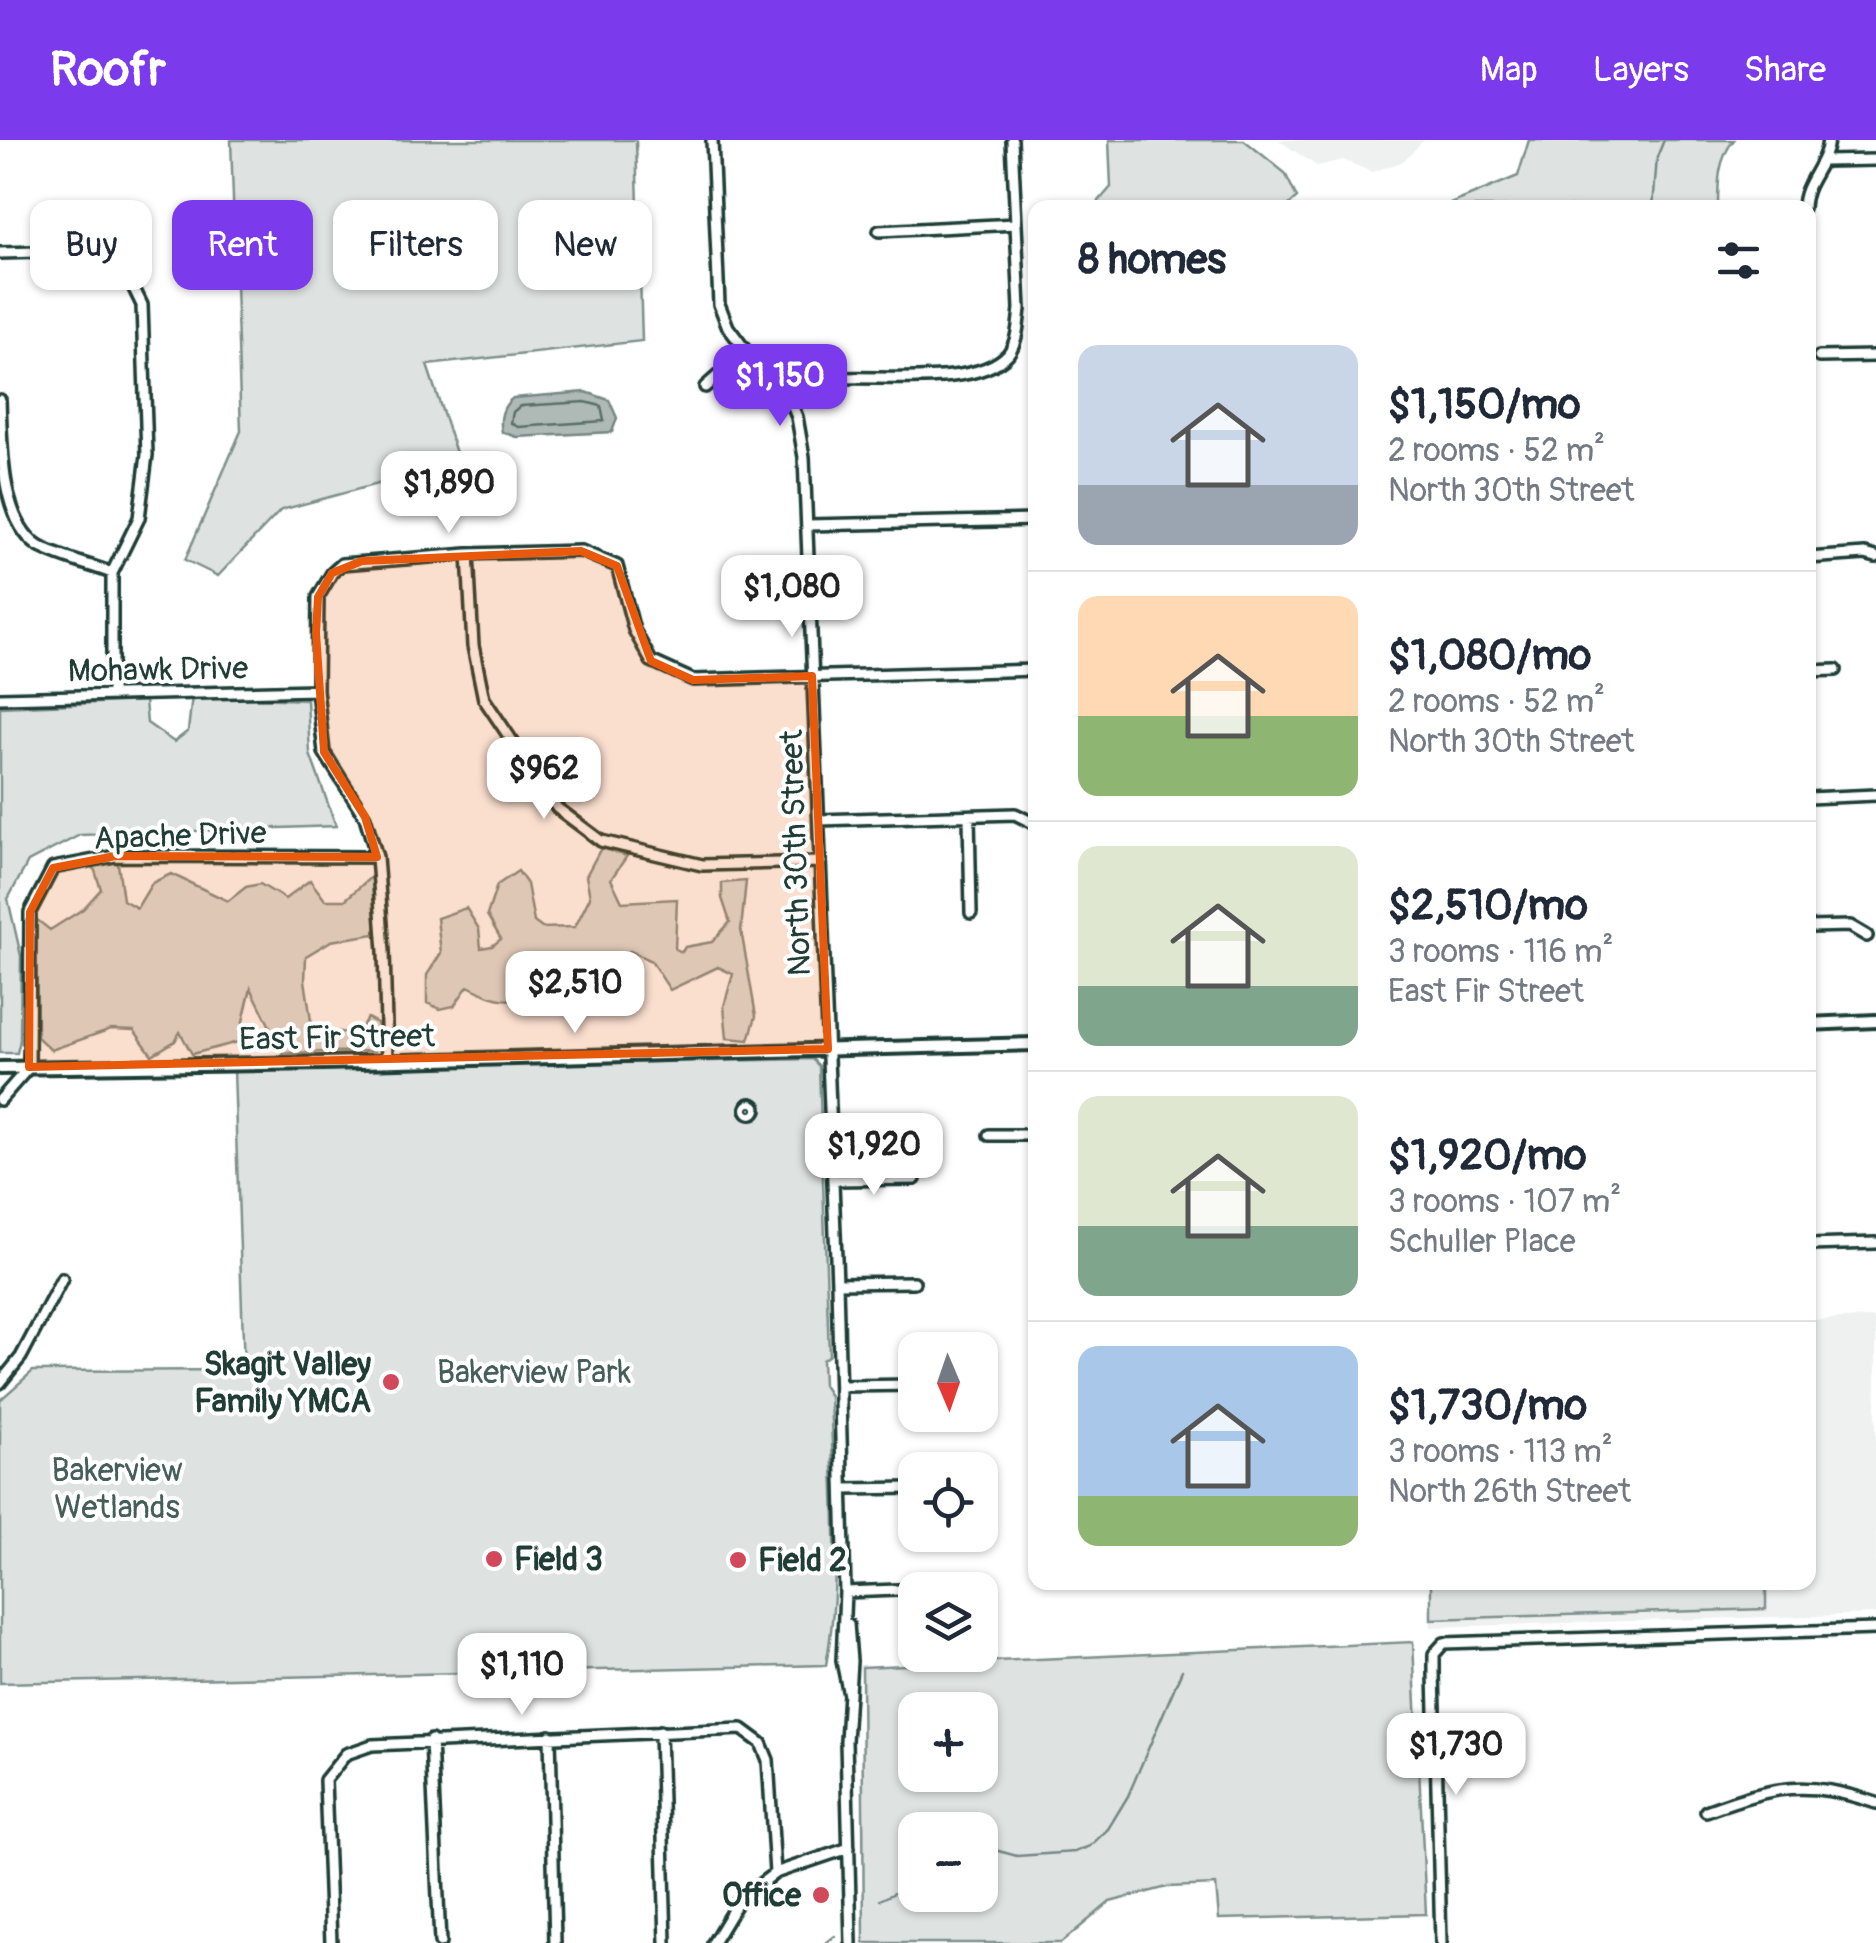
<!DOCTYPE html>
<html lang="en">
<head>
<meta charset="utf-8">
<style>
  :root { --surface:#fff; --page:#f2f2f3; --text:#1f2937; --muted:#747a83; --line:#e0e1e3; --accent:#7c3aed }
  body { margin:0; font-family:Pangolin,sans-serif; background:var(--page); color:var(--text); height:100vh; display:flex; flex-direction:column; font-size:38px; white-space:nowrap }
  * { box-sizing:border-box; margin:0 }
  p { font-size:32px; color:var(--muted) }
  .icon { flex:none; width:55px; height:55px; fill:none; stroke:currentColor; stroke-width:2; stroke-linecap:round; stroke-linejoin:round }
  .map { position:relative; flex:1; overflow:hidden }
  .side { position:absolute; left:1028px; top:60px; width:788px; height:1390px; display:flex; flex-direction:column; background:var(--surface); border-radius:20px; box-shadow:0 2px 8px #0004 }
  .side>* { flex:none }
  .hud { position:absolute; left:30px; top:60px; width:848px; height:90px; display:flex; gap:20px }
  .needle { width:65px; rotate:178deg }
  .fabs { position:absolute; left:898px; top:1192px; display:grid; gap:20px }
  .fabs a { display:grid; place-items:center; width:100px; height:100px; border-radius:20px; background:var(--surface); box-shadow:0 2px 8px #0004; font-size:50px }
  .price { position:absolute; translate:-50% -85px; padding:0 22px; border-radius:20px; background:#fff; color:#222; font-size:32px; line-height:65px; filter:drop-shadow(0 2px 5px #0008) }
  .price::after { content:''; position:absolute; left:50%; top:60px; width:30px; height:22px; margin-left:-15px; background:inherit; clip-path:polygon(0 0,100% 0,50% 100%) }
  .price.active { background:var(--accent); color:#fff }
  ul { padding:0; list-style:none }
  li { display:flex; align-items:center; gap:30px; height:250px; padding:0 50px }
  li+li { border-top:2px solid var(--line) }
  li span { display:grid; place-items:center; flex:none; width:280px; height:200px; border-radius:20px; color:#555 }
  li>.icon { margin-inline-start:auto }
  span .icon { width:120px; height:120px; fill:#fffc; stroke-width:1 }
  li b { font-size:42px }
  h2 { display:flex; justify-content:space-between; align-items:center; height:120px; padding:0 50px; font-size:42px }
  .chip { padding:0 35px; border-radius:20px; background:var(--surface); box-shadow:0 2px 8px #0004; font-size:35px; line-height:90px }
  .chip.active { background:var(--accent); color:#fff }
  header { display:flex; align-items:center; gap:60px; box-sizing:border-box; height:140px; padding:0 50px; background:var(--accent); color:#fff }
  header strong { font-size:48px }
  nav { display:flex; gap:55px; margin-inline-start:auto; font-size:35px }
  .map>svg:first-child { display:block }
  .built { fill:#eef1f0 }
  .green { fill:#dee3e2; stroke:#7e908b; stroke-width:2.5; fill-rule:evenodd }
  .water { fill:#afbab7; stroke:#758883; stroke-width:2.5 }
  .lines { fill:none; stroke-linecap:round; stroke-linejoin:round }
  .shore { stroke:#596f68; stroke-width:2.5 }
  .stream { stroke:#758883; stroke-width:2.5 }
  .pedestrian-casing { stroke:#1f3d34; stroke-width:14 }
  .minor-casing { stroke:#1f3d34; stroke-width:16 }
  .tertiary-casing { stroke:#1f3d34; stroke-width:18 }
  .pedestrian { stroke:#fff; stroke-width:6 }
  .minor { stroke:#fff; stroke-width:9 }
  .tertiary { stroke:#fff; stroke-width:10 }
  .marked { fill:#e8590c; fill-opacity:0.2; stroke:#e8590c; stroke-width:8; stroke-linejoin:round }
  .poi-dot { fill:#d1495b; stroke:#fff; stroke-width:4 }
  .labels { text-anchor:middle; stroke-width:8; stroke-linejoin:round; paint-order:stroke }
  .street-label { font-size:32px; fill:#1f3d34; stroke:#fff }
  .poi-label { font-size:32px; font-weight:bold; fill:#1f3d34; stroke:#fff; text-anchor:end }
  .park-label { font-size:32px; fill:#455e57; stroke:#fff }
</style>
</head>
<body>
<header>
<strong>Roofr</strong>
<nav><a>Map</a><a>Layers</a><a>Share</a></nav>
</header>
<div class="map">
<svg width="1876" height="1803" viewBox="0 0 1876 1803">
  <rect width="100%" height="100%" fill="#fff"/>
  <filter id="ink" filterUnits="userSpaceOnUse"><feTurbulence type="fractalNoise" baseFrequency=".01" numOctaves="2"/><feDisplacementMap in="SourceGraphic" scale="20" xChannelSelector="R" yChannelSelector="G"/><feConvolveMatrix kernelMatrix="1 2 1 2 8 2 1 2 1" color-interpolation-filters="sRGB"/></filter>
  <g filter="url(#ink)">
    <path class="built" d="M1278 0H1424L1402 22 1372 32 1343 20 1317 26Z
      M1876 1178V1474L1431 1487 1429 1443 1808 1442V1180Z"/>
    <path class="green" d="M231 0H636L642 201 427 225 459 322 281 370 218 436 185 420 241 291Z
      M1109 0H1244L1285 33 1297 58 1287 67H1098L1099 61 1111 47Z
      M1529 0H1734C1718 18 1718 44 1718 67H1443L1518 36Z
      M192 556 307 560 310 614 336 686 80 695 28 722 8 759 21 816 20 900 17 913H0V567L145 561 147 583 174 602 188 591Z
      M601 708 627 716 611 739 622 762 677 759 675 809 682 812 685 807 712 802 730 782 722 758V743L746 741 741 790 756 876 749 900 727 898 724 866 733 834 718 827 670 850 651 821 630 811 618 820 613 838 555 850 549 818 541 824 549 850C511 863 503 864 468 846L454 866 440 869 427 863V835L441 813 437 778 466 768 479 789 481 808 492 806 501 799 487 775 497 745 518 731 527 744 534 782 542 788 575 787 590 757 586 736Z
      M108 713 118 724 123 760 137 768 152 743 171 734 228 761 246 747 260 744 285 759 310 740 325 760H345L372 736 377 772 375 794 331 801 306 816 305 840 311 881 322 890 357 894 367 878 377 883 379 895 374 911 283 913 251 848 238 902 192 914 180 892 175 901 152 915 134 890 111 889 51 910 37 897 36 779 50 790 83 769 101 749 90 716Z
      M812 919 819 926 829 1215 822 1220 823 1245 830 1256C833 1345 842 1437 826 1525L0 1543V1260L33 1231 244 1230 234 930Z
      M1431 1443H1766V1469L1431 1479Z
      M1413 1502 1426 1774 1219 1779 1216 1745 1167 1747 1110 1762 1061 1803H864L862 1527ZM915 1570H980V1635H915ZM915 1690H980V1755H915Z"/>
    <path class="water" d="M586 252 609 260 617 278 612 292 517 297 502 292C499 279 502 266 513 258Z"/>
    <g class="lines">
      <path class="shore" d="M585 262 601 266 604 281 518 287 511 283 513 272 520 266Z"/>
      <path class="stream" d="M1653 68 1657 17 1664 0
        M980 1706 1017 1716 1075 1712 1090 1706 1108 1689 1128 1656 1182 1530
        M880 1760 915 1743
        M826 1803 835 1796"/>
      <g class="pedestrian-casing">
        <path id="pedestrian" d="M745 969a6 6 0 1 1 12 0a6 6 0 1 1-12 0Z"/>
      </g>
      <g class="minor-casing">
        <path id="minor" d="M712 0 719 164 728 187 746 211 787 253 797 277 804 317 837 1143 845 1452 842 1521 849 1555
          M1824 21 1876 20
          M1803 68C1803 42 1826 26 1828 0
          M879 91 1016 84
          M0 113 74 111 122 124 142 165 147 315 139 378 112 433V554
          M1819 217 1876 216
          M705 247 746 211
          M787 253C799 247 811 240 824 239 871 233 974 251 1008 214 1018 201 1018 184 1020 169L1012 0
          M0 260C2 306 0 379 38 406 60 418 88 424 112 433
          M807 385 1035 380
          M468 414 473 506 484 559 557 668 601 701 702 725 821 722
          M1808 418 1865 414 1876 417
          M1808 531 1836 530
          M0 558 317 550
          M1808 658 1876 655
          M969 676 971 773
          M819 680 1015 674 1035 684
          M1808 787 1850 786 1867 796
          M387 921 384 811 377 717 365 677 324 612 317 550 318 457 332 433 342 424 468 414 581 411 617 426 634 490 651 521 693 540 1035 530
          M0 960 29 927 30 772 53 728 115 716 377 717
          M989 995H1035
          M833 1040 915 1039
          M1808 1105 1876 1103
          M837 1143 914 1142
          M0 1243 21 1217 62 1139
          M840 1246 915 1245
          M844 1349 915 1348
          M845 1452 924 1449
          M848 1484 851 1521 846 1601 851 1803
          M660 1591 666 1803
          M550 1596 555 1803
          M431 1600 440 1803
          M1706 1671C1776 1646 1804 1639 1876 1663
          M331 1803 325 1640 346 1614 372 1605 742 1589 761 1603 768 1620 775 1733
          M713 1803 739 1760 775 1733 849 1708
          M1441 1803 1434 1533V1514L1444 1503 1876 1489"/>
      </g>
      <g class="tertiary-casing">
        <path id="tertiary" d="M1808 884 1876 881
          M0 928 324 923 1035 904"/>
      </g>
      <use href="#pedestrian" class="pedestrian"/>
      <use href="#minor" class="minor"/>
      <use href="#tertiary" class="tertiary"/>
    </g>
  </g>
  <path class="marked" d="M581 411 617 426 651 521 693 540 812 536 828 909 29 927 30 772 53 728 115 716 377 717 365 677 324 612 316 493 318 457 332 433 362 421Z"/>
  <g class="poi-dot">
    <circle cx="391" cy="1242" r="10"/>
    <circle cx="494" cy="1419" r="10"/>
    <circle cx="738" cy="1420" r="10"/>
    <circle cx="821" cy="1755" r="10"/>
  </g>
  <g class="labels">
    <g class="street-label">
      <text transform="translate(158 529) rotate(-1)" y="11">Mohawk Drive</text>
      <text transform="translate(180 695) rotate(-2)" y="11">Apache Drive</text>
      <text transform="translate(795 713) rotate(-92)" y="11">North 30th Street</text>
      <text transform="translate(337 897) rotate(-1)" y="11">East Fir Street</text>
    </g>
    <g class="poi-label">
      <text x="371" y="1235">Skagit Valley<tspan x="371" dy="37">Family YMCA</tspan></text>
      <text x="514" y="1430" text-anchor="start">Field 3</text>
      <text x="758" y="1431" text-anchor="start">Field 2</text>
      <text x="801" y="1766">Office</text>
    </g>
    <g class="park-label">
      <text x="534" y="1243">Bakerview Park</text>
      <text x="117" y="1341">Bakerview<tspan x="117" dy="37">Wetlands</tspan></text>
    </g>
  </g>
</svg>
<div class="fabs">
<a><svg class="needle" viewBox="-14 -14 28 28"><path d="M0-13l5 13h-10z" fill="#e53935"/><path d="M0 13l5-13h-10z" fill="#747a83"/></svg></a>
<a><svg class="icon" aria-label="locate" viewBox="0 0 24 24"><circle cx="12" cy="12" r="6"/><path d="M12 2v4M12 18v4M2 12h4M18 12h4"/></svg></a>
<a><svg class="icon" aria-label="layers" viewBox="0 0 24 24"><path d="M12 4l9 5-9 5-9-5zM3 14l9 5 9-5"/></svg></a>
<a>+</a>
<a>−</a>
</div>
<b class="price active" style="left:780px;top:289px">$1,150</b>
<b class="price" style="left:449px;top:396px">$1,890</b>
<b class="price" style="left:792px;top:500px">$1,080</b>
<b class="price" style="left:544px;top:682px">$962</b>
<b class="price" style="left:575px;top:896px">$2,510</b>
<b class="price" style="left:874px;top:1058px">$1,920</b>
<b class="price" style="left:522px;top:1578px">$1,110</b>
<b class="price" style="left:1456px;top:1658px">$1,730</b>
<div class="hud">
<a class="chip">Buy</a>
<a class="chip active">Rent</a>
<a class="chip">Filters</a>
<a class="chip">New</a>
</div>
<section class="side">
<h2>8 homes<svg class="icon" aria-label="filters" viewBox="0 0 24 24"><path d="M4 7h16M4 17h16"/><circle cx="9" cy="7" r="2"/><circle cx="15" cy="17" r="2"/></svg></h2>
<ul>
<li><span style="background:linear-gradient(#c9d6e8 70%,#9aa5b1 0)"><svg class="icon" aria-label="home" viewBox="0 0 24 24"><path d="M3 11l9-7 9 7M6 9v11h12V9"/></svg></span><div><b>$1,150/mo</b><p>2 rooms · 52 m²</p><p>North 30th Street</p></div></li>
<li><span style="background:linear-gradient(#ffd9b3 60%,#8fb573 0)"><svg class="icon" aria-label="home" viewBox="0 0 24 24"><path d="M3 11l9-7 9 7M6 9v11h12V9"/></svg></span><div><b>$1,080/mo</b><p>2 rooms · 52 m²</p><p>North 30th Street</p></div></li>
<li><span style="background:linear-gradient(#dfe7d0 70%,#7fa58c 0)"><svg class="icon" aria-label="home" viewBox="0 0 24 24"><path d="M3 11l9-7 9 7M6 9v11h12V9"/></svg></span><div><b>$2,510/mo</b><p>3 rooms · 116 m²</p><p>East Fir Street</p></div></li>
<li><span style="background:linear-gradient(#dfe7d0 65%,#7fa58c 0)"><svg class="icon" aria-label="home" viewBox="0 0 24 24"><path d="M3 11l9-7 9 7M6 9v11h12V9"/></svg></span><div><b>$1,920/mo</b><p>3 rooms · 107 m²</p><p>Schuller Place</p></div></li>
<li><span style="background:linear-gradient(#a9c7e8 75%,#8fb573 0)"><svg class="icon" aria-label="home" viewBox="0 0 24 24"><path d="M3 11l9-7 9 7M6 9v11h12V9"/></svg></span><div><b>$1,730/mo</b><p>3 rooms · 113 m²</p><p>North 26th Street</p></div></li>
</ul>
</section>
</div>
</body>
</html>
